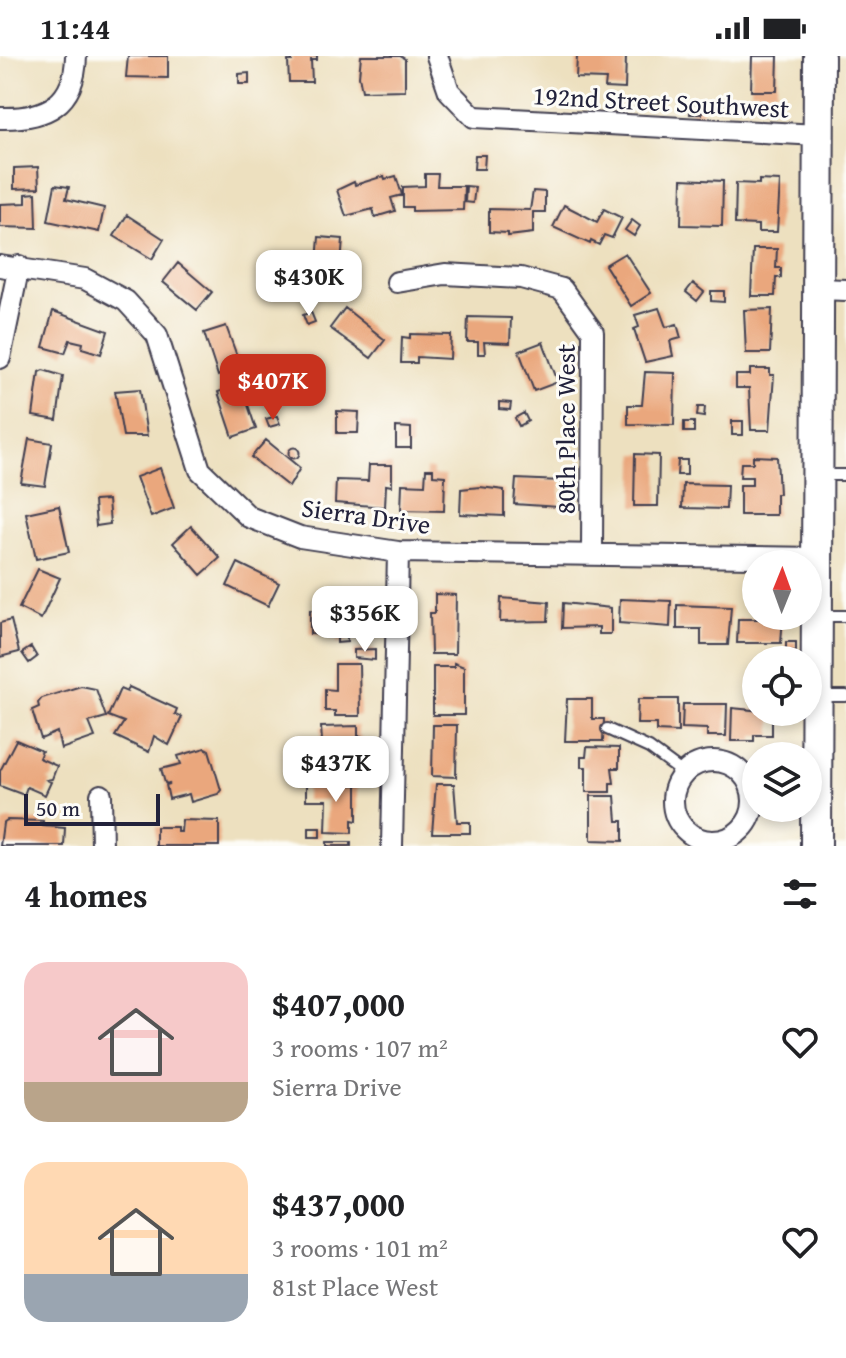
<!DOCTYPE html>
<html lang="en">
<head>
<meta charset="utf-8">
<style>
  :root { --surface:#fff; --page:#f6f6f6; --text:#202124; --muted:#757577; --accent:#c8321e }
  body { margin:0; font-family:"Gentium Book Plus",serif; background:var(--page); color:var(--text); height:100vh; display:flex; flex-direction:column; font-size:30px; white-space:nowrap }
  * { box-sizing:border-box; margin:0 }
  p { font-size:26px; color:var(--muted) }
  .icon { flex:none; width:44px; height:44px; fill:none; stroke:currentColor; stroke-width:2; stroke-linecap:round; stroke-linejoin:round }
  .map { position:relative; height:790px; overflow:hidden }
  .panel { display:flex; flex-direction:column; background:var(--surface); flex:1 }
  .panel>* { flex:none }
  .needle { width:52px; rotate:1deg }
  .tools { position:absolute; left:742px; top:494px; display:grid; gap:16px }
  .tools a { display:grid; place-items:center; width:80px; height:80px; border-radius:50%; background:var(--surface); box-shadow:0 4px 12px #0003; font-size:40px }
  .scale { position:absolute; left:24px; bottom:20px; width:136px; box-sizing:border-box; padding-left:8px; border:4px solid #22223b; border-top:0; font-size:22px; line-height:28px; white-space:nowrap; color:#22223b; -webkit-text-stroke:6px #fdfcf7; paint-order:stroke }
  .price { position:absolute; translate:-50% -68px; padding:0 18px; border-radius:16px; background:#fff; color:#222; font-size:26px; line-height:52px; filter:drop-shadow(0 2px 4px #0008) }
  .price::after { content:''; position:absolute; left:50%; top:48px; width:24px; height:18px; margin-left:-12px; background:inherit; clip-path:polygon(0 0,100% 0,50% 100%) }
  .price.current { background:var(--accent); color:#fff }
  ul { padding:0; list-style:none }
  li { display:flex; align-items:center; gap:24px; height:200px; padding:0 24px }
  li span { display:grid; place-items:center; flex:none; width:224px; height:160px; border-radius:24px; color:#555 }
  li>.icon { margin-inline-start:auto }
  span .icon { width:96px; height:96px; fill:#fffc; stroke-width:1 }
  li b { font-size:34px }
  h2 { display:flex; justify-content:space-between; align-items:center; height:96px; padding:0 24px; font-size:34px }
  .status { display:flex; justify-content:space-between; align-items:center; height:56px; padding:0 40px; background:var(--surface); direction:ltr }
  .status svg { height:22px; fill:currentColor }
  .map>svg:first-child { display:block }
  .building { fill:#eaa77d }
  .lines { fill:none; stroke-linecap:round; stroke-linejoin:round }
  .lane-casing { stroke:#403e4f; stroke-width:14 }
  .street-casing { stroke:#403e4f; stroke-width:24 }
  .secondary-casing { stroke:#403e4f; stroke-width:34 }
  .lane { stroke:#fff; stroke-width:10 }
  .street { stroke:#fff; stroke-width:20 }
  .secondary { stroke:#fff; stroke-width:30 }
  .labels { text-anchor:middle; stroke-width:6; stroke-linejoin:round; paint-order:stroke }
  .street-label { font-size:26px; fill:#22223b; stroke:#fdfcf7 }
</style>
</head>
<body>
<div class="status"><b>11:44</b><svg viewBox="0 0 49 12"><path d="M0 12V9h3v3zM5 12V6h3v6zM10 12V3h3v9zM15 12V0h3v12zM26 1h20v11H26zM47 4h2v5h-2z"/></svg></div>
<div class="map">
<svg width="846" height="790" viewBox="0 0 846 790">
  <rect width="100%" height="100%" fill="#fdfcf7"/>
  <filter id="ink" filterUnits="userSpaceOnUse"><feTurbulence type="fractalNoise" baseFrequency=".0125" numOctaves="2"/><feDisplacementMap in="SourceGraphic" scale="16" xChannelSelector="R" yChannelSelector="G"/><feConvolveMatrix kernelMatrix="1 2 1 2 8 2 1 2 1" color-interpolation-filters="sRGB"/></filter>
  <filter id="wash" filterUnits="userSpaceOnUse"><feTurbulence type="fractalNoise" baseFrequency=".006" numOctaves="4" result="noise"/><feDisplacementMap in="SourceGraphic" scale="32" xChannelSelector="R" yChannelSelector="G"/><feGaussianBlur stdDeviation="1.8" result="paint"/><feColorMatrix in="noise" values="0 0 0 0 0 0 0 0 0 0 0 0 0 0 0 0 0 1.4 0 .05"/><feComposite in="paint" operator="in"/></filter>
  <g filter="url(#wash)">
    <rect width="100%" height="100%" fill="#ede0bf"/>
    <g id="blocks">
      <path class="building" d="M168 0V22L126 21 128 0Z
        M292 0H317V4H311L312 26H289L288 5H292Z
        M361 0H400L405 3V34L362 35 359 20Z
        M577 0H626L625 33 605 32 606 23 576 22Z
        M752 0H778L777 35H751Z
        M249 17V28H239V18Z
        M691 48H702V58H690Z
        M475 99H485L484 113H474Z
        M38 111 39 132 14 133V112Z
        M425 118H438L437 130H464L463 154 412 155V151H403V131L425 130Z
        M384 120 385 123 396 120 402 139 391 142 395 155 375 161 373 153 346 160 337 134 354 126 355 129Z
        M682 123 723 125 722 170 681 169Z
        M759 124 780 125 777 176H758V169L735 168 736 127 759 128Z
        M55 129 69 131 66 143 104 152 99 176 48 165Z
        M466 130 475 131 473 147 465 146Z
        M533 135 545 136V156H533V177L508 180V177L489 176V153L530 154Z
        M36 137 37 172 0 171V148L26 147V138Z
        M564 149 597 166 604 153 622 162 612 182 604 179 599 189 591 185 590 188 553 171Z
        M127 159 164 183 152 203 114 180Z
        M632 164 640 170 634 180 625 174Z
        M319 181 343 183 339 234 315 232Z
        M753 193H777L776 212H781V222L776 221 775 240H751Z
        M625 197 651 237 631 250 605 209Z
        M178 207 212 236 197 254 163 226Z
        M693 227 704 236 697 245 686 236Z
        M711 235H724V246L711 245Z
        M345 252 385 284 371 302 330 272Z
        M659 252 666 271 677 268 681 282 670 285 673 300 645 306 634 273 639 271 635 259Z
        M772 253 770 297H746L744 254Z
        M53 255 108 275 101 298 82 292 83 287 70 284 65 297 43 291Z
        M311 256 315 266 307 269 303 259Z
        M468 261 511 262 510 287 484 286 485 298H478V286H467Z
        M226 270 241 311 218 320 204 277Z
        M410 278 451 279 450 303 417 301V307H401L402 281 410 282Z
        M543 286 558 326 534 335 519 295Z
        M750 313H770V319H774L770 374H751L749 332H736V319H750Z
        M43 314 63 320 57 364 33 360 39 316Z
        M645 316 675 317 674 369 628 368V349H642Z
        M241 328 256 373 233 381 218 336Z
        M140 333 147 380H123L115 335Z
        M499 346 511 347 510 354 499 353Z
        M698 351H705L704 361 697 360Z
        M337 355 359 356 358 377H337Z
        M524 357 528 365 519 370 515 362Z
        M277 360 280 368 269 371 266 363Z
        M732 365H743V379H732Z
        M684 366H694V376H684Z
        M396 371 411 372V392H396Z
        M29 383 52 387 45 430 21 427Z
        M266 384 300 412 289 431 251 401Z
        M288.5 397a5.5 5.5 0 1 1 11 0a5.5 5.5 0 1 1-11 0Z
        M635 398 659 399 658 450H634Z
        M753 400 777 401 779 438H776V459H740V429H752V421H740L741 407H753Z
        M678 404H687V419H677Z
        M369 409H392V430L386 429 385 451 335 447 336 424 368 425Z
        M160 412 174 452 151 461 136 421Z
        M426 413H433V419L445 420 444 455 401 454 402 428 425 429Z
        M516 423 561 425 559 451 514 448Z
        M683 428 727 429 726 453 682 452Z
        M480 431 504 434V460L460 458 461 433Z
        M108 444 110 468 96 470 94 445Z
        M59 450 69 496 36 503 26 457Z
        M191 470 220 502 201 519 173 487Z
        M238 507 279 527 268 550 227 530Z
        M38 513 60 522 41 563 19 552Z
        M435 538 456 539 455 598H431L430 557H435Z
        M341 539H356L354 578H347V586L337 587V579L310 578V554L341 555Z
        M501 542 549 546 548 565 500 566Z
        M620 543 671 545 670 571 619 567Z
        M563 547 611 552V578H599V571L562 572Z
        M677 549 731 551 728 589H701V573H677Z
        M769 560H783L781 587H737L738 563H769Z
        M11 564 19 596 0 601V567Z
        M786 586H796V595H786Z
        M31 591 37 601 29 607 22 597Z
        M375 593V604L354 602V594Z
        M454 607 464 611V659H433V611H454Z
        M335 608H359L360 660H335V655H325V633L335 634Z
        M81 630 96 633 106 661 89 666 95 681 61 693 57 676 41 683 32 654 39 651 38 647 42 642Z
        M129 631 177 653 175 658 182 661 169 689 154 680 149 696 115 680 124 666 108 660 120 633 127 636Z
        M567 643H592V663H604L603 685H565Z
        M638 643H678V676L656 675V668H637Z
        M683 648H727L726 680H707V673L682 672Z
        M732 652 772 656V679H754V685H731Z
        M433 669H457L456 721 432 720Z
        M358 670V680H361L358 714H324L321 671Z
        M16 684 42 695 39 702 57 710 52 723 47 724 51 726 45 739 27 731 24 739 0 730V715Z
        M587 691 619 692V712H612L614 727H610V736H586V711H581V701H586Z
        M205 692 209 694 221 734 218 738 191 746 189 738 169 743 166 729 170 728 165 727 161 713 181 708 178 700Z
        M346 725V729H357V765L352 764V777L326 776 327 744H306V727Z
        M436 728H454L457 766H470V777H432Z
        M591 740H615L617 765H623V785L591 784Z
        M7 764 43 765V770L65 772 64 790H0L3 767Z
        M182 764 219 765V790H156V771H177V776H181Z
        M309 772H320V781H309Z
        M327 786H351V790H327Z"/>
    </g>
  </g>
  <g filter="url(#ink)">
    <use href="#blocks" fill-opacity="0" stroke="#403e4f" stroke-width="2"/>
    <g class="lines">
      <g class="lane-casing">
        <path id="lane" d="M820 419H846
          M821 560H846
          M820 640H846
          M607 673 649 692 683 717"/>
      </g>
      <g class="street-casing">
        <path id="street" d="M437 0 449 35 474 61 818 79
          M0 62C46 63 75 49 76 0
          M0 210 85 223 126 245 157 279 200 414 249 461 300 481 398 496 819 502
          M397 226 445 218 521 222 562 233 593 276 592 497
          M819 233 846 234
          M0 302 19 210
          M673 745a40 40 0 1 1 80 0a40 40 0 1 1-80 0Z
          M101 739 102 790
          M392 790 398 496"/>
      </g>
      <g class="secondary-casing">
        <path id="secondary" d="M816 790 819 0"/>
      </g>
      <use href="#lane" class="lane"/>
      <use href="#street" class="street"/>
      <use href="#secondary" class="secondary"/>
    </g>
  </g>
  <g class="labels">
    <g class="street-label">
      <text transform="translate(661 46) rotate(3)" y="9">192nd Street Southwest</text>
      <text transform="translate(566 373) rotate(-90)" y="9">80th Place West</text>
      <text transform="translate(366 460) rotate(8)" y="9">Sierra Drive</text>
    </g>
  </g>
</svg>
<div class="tools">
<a><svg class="needle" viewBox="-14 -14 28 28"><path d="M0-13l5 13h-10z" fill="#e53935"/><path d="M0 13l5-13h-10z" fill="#757577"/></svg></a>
<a><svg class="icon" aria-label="locate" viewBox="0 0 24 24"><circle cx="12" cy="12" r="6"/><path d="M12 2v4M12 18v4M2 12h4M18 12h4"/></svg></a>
<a><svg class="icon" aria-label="layers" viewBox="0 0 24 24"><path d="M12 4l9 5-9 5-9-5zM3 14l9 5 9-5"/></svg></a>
</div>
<div class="scale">50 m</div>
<b class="price" style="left:309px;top:262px">$430K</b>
<b class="price current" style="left:273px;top:366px">$407K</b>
<b class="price" style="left:365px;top:598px">$356K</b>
<b class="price" style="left:336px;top:748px">$437K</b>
</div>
<section class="panel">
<h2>4 homes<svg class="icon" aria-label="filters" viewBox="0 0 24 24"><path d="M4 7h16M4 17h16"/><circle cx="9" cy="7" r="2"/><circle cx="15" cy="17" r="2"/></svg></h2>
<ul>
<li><span style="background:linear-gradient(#f6c9c9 75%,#b9a48a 0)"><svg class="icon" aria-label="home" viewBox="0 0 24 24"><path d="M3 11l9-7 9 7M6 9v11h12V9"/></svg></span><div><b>$407,000</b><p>3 rooms · 107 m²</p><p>Sierra Drive</p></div><svg class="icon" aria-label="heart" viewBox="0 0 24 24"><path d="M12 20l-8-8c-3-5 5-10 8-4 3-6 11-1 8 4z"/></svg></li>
<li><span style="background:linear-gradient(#ffd9b3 70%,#9aa5b1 0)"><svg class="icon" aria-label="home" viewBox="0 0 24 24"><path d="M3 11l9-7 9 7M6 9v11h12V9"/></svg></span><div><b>$437,000</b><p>3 rooms · 101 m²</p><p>81st Place West</p></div><svg class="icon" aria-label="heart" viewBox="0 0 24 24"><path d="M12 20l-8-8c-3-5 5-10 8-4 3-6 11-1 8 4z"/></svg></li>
</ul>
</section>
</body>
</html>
